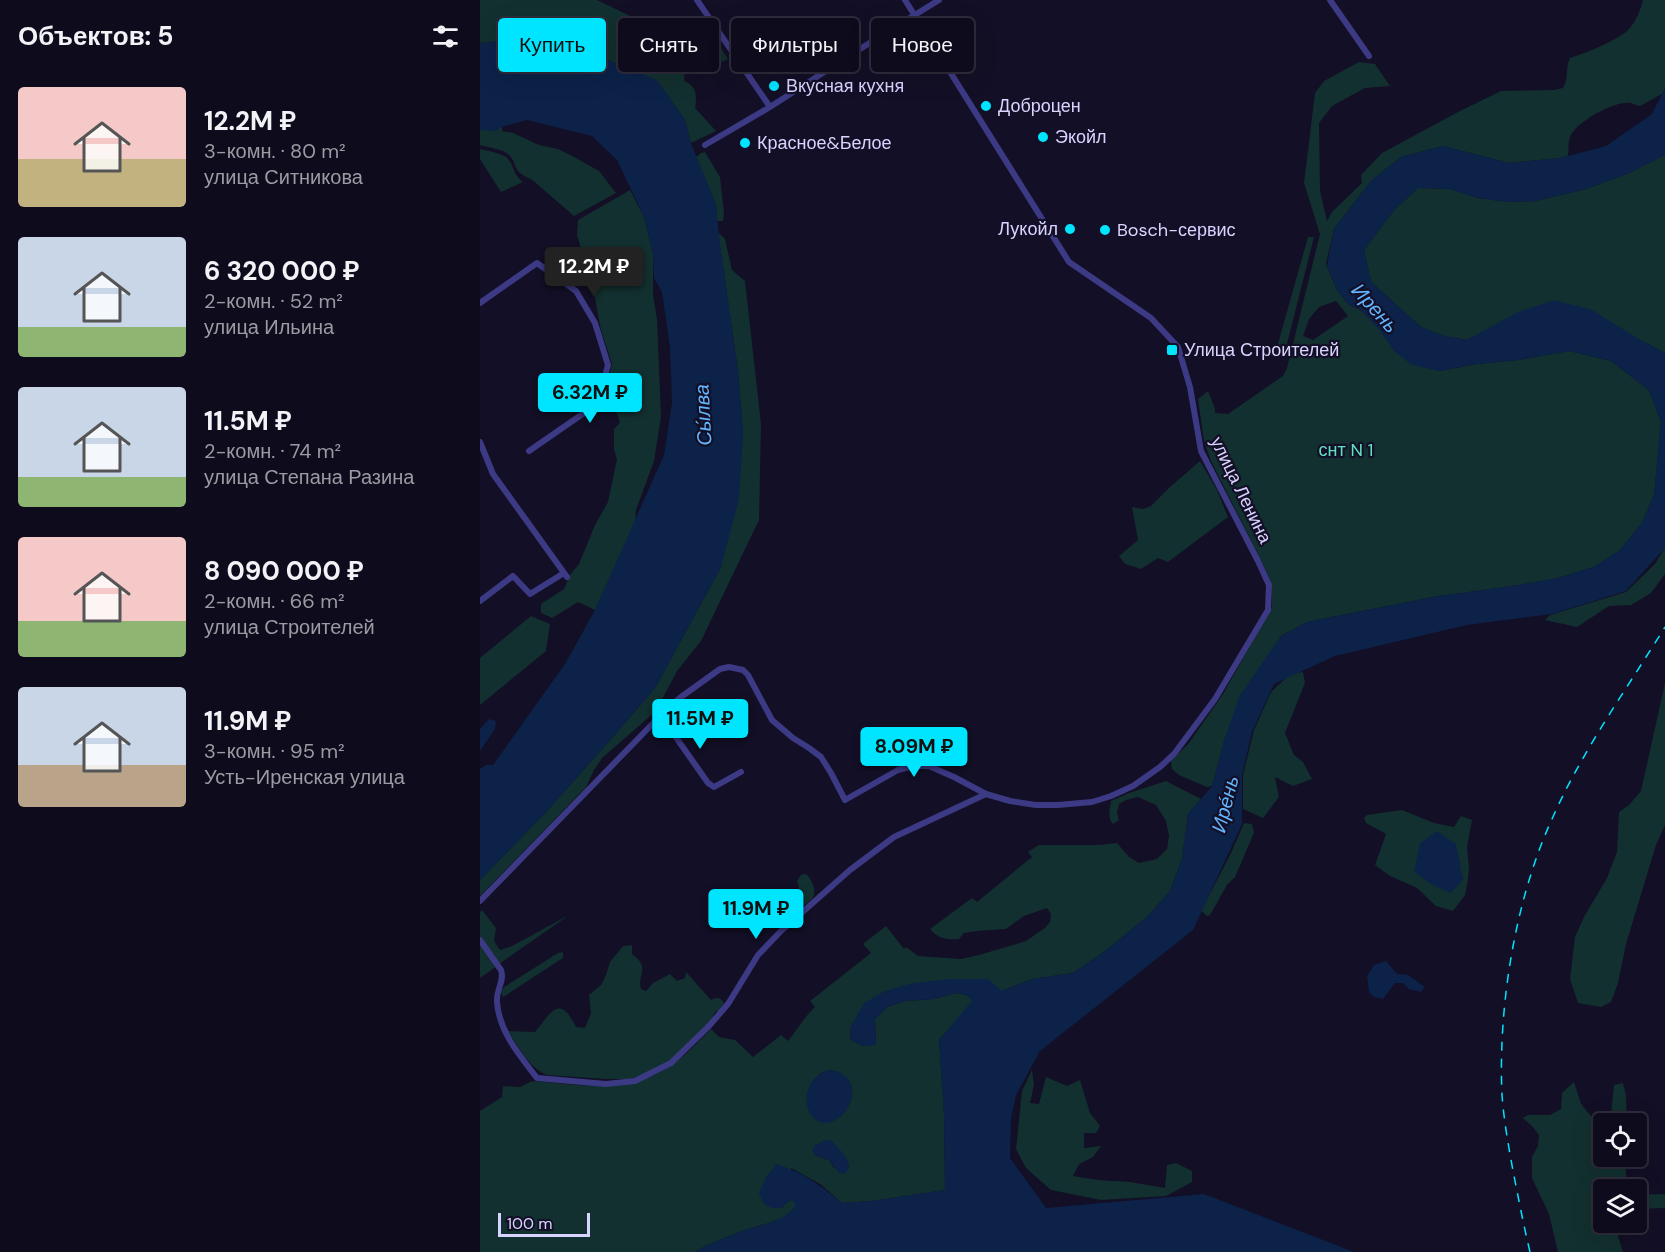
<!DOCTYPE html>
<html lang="ru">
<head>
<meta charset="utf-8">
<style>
  :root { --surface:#0e0b1c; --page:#171425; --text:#f1f3f6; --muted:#9b9ba3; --line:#2e2b3b; --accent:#00e5ff }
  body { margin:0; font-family:"DM Sans",sans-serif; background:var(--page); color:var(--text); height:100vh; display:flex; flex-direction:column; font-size:22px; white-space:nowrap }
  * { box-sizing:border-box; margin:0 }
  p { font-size:20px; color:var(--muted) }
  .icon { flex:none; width:33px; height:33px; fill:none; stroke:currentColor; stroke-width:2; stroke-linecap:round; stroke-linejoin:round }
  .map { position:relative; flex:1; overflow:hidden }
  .drawer { display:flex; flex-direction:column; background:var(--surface); width:480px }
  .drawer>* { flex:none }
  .guide { position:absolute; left:18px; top:18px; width:570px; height:54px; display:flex; gap:12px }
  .tools { position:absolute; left:1113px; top:1113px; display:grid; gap:12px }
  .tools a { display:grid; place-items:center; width:54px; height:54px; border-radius:6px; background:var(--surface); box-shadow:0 6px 24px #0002,0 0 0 2px var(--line); font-size:30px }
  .scale { position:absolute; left:18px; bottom:15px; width:92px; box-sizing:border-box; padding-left:6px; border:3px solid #d9d4ff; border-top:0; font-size:16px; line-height:21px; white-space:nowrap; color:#d9d4ff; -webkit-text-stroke:4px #130f26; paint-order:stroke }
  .price { position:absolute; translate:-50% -51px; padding:0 14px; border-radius:6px; background:var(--accent); color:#111; font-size:20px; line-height:39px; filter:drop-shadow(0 2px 3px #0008) }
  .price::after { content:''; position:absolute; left:50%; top:36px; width:18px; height:14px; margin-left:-9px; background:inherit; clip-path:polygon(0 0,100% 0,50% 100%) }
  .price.active { background:#222; color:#fff }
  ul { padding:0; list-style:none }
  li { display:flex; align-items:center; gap:18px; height:150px; padding:0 18px }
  li span { display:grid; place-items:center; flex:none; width:168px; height:120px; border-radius:6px; color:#555 }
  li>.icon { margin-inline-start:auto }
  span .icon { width:72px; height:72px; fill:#fffc; stroke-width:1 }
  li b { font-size:26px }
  h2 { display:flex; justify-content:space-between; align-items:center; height:72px; padding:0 18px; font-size:26px }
  .pill { padding:0 21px; border-radius:6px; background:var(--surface); box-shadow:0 6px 24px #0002,0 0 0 2px var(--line); font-size:21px; line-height:54px }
  .pill.active { background:var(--accent); color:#111 }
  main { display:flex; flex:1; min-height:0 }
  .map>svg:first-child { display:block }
  .green { fill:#12302f; fill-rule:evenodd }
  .water { fill:#0c2248 }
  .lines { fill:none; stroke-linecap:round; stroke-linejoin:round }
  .minor { stroke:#3d3a85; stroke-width:6 }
  .rail { stroke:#00e5ff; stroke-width:1.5; stroke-dasharray:9 8; stroke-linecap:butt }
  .poi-dot { fill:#00e5ff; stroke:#130f26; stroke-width:2 }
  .labels { text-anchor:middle; stroke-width:4.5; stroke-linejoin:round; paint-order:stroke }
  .poi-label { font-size:18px; fill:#d9d4ff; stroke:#130f26; text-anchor:start }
  .park-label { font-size:18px; fill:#5fe0c0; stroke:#130f26 }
  .street-label { font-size:18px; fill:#d9d4ff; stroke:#130f26 }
  .water-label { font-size:20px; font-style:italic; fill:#62b6ff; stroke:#130f26 }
</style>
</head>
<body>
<main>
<section class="drawer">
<h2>Объектов: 5<svg class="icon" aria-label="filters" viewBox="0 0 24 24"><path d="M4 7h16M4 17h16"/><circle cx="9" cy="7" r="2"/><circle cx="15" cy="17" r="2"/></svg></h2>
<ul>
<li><span style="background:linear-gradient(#f6c9c9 60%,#c2b280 0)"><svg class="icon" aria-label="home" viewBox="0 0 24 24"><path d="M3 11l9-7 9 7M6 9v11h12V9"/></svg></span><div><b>12.2M ₽</b><p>3-комн. · 80 m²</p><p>улица Ситникова</p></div></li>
<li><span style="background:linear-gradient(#c9d6e8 75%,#8fb573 0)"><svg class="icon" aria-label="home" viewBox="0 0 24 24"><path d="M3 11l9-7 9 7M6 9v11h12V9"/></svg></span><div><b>6 320 000 ₽</b><p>2-комн. · 52 m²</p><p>улица Ильина</p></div></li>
<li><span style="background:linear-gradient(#c9d6e8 75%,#8fb573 0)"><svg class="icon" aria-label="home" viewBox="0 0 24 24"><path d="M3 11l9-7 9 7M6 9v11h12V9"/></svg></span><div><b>11.5M ₽</b><p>2-комн. · 74 m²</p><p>улица Степана Разина</p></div></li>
<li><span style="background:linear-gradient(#f6c9c9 70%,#8fb573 0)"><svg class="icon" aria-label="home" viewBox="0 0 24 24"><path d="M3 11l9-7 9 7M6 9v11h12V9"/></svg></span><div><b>8 090 000 ₽</b><p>2-комн. · 66 m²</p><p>улица Строителей</p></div></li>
<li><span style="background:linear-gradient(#c9d6e8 65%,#b9a48a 0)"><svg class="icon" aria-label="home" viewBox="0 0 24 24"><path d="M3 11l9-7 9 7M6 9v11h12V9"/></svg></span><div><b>11.9M ₽</b><p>3-комн. · 95 m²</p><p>Усть-Иренская улица</p></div></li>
</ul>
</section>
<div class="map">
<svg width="1185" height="1252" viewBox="0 0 1185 1252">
  <rect width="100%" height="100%" fill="#130f26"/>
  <path class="green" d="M0 0H117L148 15 185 39 196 51 205 66 204 81C217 86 217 95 215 108L236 131 211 143 205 120 177 81 129 61 32 40 0 43Z
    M1163 0H1185V88L1182 94 1160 106C1159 106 1151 103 1151 103 1134 101 1097 121 1090 137 1088 142 1089 150 1088 156L1080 158 1029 163 963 146 921 157 891 181 854 229 846 264 857 290 868 304 882 311 902 332 914 351 959 371 997 364 1038 360 1089 351 1131 361 1169 390 1181 422 1174 495 1162 523 1140 550 1114 567 1078 578 1039 585 953 597 827 622 801 636 745 738 732 786 727 787 699 775 692 769 691 761 709 743 743 694 792 607V586L786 570 731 461 724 441 718 399 728 391 735 409V413L748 414 803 376 807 368 840 234 824 183 835 93 844 81 879 62 895 64 910 86 885 88 852 106 839 123 840 191 847 221 852 212 882 183 881 175 902 153 978 112 1021 91 1074 90 1083 88C1089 79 1085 68 1090 58 1104 54 1138 40 1148 30 1156 22 1160 11 1163 0ZM856 301 868 316 833 340 823 336 829 319 839 307Z
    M341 30 358 35 361 39 359 44 335 61 318 49 324 40Z
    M226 31H230L248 59 242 62C233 57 223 42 226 31Z
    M22 127V131L33 133 59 145 78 149 96 158 119 171 136 193 94 216 57 184C52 178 43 177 38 171 35 167 34 161 31 157 25 149 10 148 0 145V130Z
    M0 149C8 151 24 153 29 160 35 169 33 174 43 182L21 192 0 159Z
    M225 152 240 177 244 213 243 221H237L236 205 216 157 221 153Z
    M1185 155V353L1162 341 1006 330 987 340 964 336 941 327 891 282 884 250 914 210 938 188 970 189 998 198 1028 202 1055 201 1106 189 1149 173Z
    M150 190 164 217 173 254V295L177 319 181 416 174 461 156 510 155 522 115 610 98 602 72 618 61 613V604L84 589 90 575 99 564 115 525 128 502 137 459 134 450V429L140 423C137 410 129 402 124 390L129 377 132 364 121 330 114 293 97 235 98 220Z
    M238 232 245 239 252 270 265 281 281 424 279 520 221 641 197 671 176 711 122 758 114 770 106 787 0 896V880L66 812 131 739 175 688 241 567 263 434 258 371Z
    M828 237H834L806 348 797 347Z
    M720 461 737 490 748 517 688 562 678 558 661 569 645 564 639 556 658 540 652 507 663 509 671 506 690 487Z
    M1185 547V574L1171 593 1151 605 1129 606 1097 627 1065 620 1070 615 1146 592 1175 564Z
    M51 616 70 624 66 651 0 705V658Z
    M823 672 825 683 805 733 814 755 823 762 832 779 813 786 795 777 799 797 783 818 763 809V775L774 730 791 692 810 674Z
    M1185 683V825L1176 845 1146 944 1138 983 1131 1002 1121 1007 1098 1003 1090 979 1095 937 1104 917 1127 878 1137 852 1139 812 1149 805 1161 791Z
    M686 781 721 799 708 814 702 859 690 891 668 916 624 952 593 973 552 979 522 991 433 983 371 1026 370 1039 382 1046 396 1044 395 1019 409 1006 426 1001 453 999 476 993 487 995 493 1001 459 1040 464 1113 465 1190 392 1201 362 1203 340 1184 311 1168 306 1204 310 1200 314 1201 316 1206C305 1221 284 1224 268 1229 250 1236 231 1242 215 1252H0V1111L22 1097 23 1086 40 1087 50 1082 55 1081C104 1086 155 1094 197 1061 209 1052 220 1040 231 1029L239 1037 255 1040 273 1057 301 1035 308 1041C317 1030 325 1016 335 1007L330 1001 391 953 383 944 406 926 424 949 426 947 438 956 481 959 499 955 546 941 565 928 570 922 571 914 567 908 544 916 526 929 497 931 484 933 479 939C468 940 458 939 450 929L492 898 497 902 552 857 548 852 559 845H620L637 843 649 857 659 863 677 859 687 849 689 836 686 821 676 805 658 797 646 800 639 804 637 813 639 820 633 824C627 818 630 809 631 801L649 793ZM349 1070 359 1072 371 1084 372 1094 370 1103 339 1074ZM346 1140 366 1158 354 1168 349 1160 335 1155 334 1146Z
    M922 810 954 823 974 827 981 816 992 820 987 847 989 867 988 880 985 895 973 911 956 906 937 888 910 876 895 865 906 834 886 823 884 818 887 815Z
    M764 823 772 824 774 833 755 877 747 885 730 915 727 916 721 911 751 853Z
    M326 874C333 881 337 890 332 899L306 919H304L300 915C300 905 311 899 318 893L319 886 317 881 321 875Z
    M2 910 16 928 14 941 20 950 32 946 89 915 19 964 0 936V912Z
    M0 943 17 966 0 978Z
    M152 945V954C171 968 157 973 161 989L166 991 173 983 190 974 197 981 205 978 206 972 231 1000C236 997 241 997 244 1003L240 1010 235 1012 228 1026 191 1060 164 1075 149 1079H126L67 1075C48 1067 39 1047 28 1031L55 1032C71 1013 79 993 96 1027L105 1028 111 1013 109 995 121 985 126 975 130 962 143 946Z
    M83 952V958L23 997 21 992 24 987 78 953Z
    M552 1070 554 1085 550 1103 559 1104 566 1077 587 1086 600 1080 610 1113 620 1126 616 1133H604V1148L621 1146 613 1157 599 1164 593 1176 618 1180 650 1182 685 1188 687 1165 696 1163 712 1171V1182L686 1196 621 1200 571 1190 546 1168 536 1149 542 1091Z
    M1094 1082 1101 1104 1121 1128 1123 1127 1124 1156 1145 1157 1147 1189 1124 1190V1222L1134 1223 1143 1252H1078L1069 1214 1052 1178V1157L1058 1146 1059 1135 1052 1126 1043 1118 1048 1115H1070L1081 1109 1082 1093Z
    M1143 1083 1146 1096 1147 1123H1130L1134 1085Z
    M1185 1194V1208L1157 1209V1195Z"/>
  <path class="water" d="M32 40 128 60 177 80 205 120 211 143 236 205 239 237 258 371 263 434 259 499 241 567 175 688 131 739 66 812 0 880V769L6 765H13L85 664 115 610 184 455 192 403 190 347 182 292 174 278 173 254 164 217 137 160 112 136 47 120 22 127 16 131 0 130V43Z
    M1185 88V155L1149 173 1106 189 1055 201 1028 202 998 198 970 189 938 188 914 210 884 250 891 282 941 327 964 336 987 340 1038 312 1074 300 1112 310 1162 341 1185 353V548L1146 591 1072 614 987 625 855 656 794 684 772 732 762 775V824L713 930 560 1051 536 1095 531 1118 530 1158 566 1208 724 1194 874 1252H215C231 1242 250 1236 268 1229 284 1224 305 1221 315 1206L314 1201 310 1200 302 1208H292L284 1204 279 1193 285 1179 296 1164C323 1172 341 1186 362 1203L392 1201 465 1190 464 1113 459 1040 492 1001 487 995 476 993 453 999 426 1001 409 1006 395 1019 396 1045 382 1046 370 1039 371 1026 384 1003 405 991 433 983 472 979H508L522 991 552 979 593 973 624 952 668 916 690 891 702 859 708 814 732 786 745 738 760 695 801 636 827 622 953 597 1039 585 1078 578 1114 567 1140 550 1162 523 1174 495 1181 422 1169 390 1131 361 1089 351 1038 360 997 364 959 371 932 365 914 351 901 332 882 311 868 304 857 290 847 265 854 229 891 181 921 157 963 146 1029 163 1080 158 1126 146 1172 114Z
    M9 719 16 721 15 729 0 751V729Z
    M957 831 976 844 983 880 971 893 951 884 934 872 940 843Z
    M906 961 917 974 928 975 945 987 941 992 929 989 923 983H915L903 999 894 997 889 992 887 976 894 965Z
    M349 1070 359 1072 369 1079C383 1112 341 1139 329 1111 326 1105 326 1099 327 1093 331 1080 337 1074 349 1070Z
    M346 1140H351C358 1149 370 1157 369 1169L364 1174 359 1173 349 1160 335 1155 332 1151 334 1146Z"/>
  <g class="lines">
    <path class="minor" d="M217 0 290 107
      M850 0 889 56
      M225 145 290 107 380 49 459 0
      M0 303 57 263 96 291 115 323 128 365 117 404 49 451
      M0 442 13 474 87 577
      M0 601 33 576 50 594 84 573
      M181 716 228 783 234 787 261 772
      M0 901 186 710 201 697 240 669 249 667 263 670 268 675 292 720 313 738 329 748 341 757 351 773 365 800 418 770 433 766H449L474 777 506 794 530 801 556 805H578L612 802 631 796 653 786 680 767 694 754 735 699 788 610 789 585 778 561 721 451 710 387 698 347 671 318 589 262 425 0
      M0 940 21 970C25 981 16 989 17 1002 19 1031 39 1055 57 1078L126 1084 155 1081 191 1063 229 1026 248 1004 278 955 301 931 370 870 414 837 506 794"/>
    <path class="rail" d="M1050 1252C1044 1227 1039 1201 1034 1176 1029 1149 1024 1122 1022 1095 1018 1006 1035 900 1072 819 1102 751 1146 690 1185 627"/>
  </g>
  <g class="poi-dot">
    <circle cx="294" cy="86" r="6"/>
    <circle cx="506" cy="106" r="6"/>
    <circle cx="563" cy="137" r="6"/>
    <circle cx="265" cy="143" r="6"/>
    <circle cx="590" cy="229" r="6"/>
    <circle cx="625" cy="230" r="6"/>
    <rect x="686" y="344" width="12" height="12" rx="3"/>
  </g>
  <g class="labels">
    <g class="poi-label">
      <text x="306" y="92">Вкусная кухня</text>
      <text x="518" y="112">Доброцен</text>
      <text x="575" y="143">Экойл</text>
      <text x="277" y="149">Красное&amp;Белое</text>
      <text x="578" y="235" text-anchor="end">Лукойл</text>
      <text x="637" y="236">Bosch-сервис</text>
      <text x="704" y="356">Улица Строителей</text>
    </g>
    <g class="park-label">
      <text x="866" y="456">снт N 1</text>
    </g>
    <g class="street-label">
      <text transform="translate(761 490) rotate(64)" y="6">улица Ленина</text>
    </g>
    <g class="water-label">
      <text transform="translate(895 308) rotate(48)" y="7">Ирень</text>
      <text transform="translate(223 415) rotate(-93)" y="7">Сы́лва</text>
      <text transform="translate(745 804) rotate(-76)" y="7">Ире́нь</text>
    </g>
  </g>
</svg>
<div class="tools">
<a><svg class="icon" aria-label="locate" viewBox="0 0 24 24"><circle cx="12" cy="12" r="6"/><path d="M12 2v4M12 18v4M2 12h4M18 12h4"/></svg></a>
<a><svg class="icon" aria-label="layers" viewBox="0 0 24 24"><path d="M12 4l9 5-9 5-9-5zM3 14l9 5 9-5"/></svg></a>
</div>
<div class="scale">100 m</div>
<b class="price active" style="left:114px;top:298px">12.2M ₽</b>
<b class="price" style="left:110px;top:424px">6.32M ₽</b>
<b class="price" style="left:220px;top:750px">11.5M ₽</b>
<b class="price" style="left:434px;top:778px">8.09M ₽</b>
<b class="price" style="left:276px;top:940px">11.9M ₽</b>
<div class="guide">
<a class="pill active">Купить</a>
<a class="pill">Снять</a>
<a class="pill">Фильтры</a>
<a class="pill">Новое</a>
</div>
</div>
</main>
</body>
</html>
